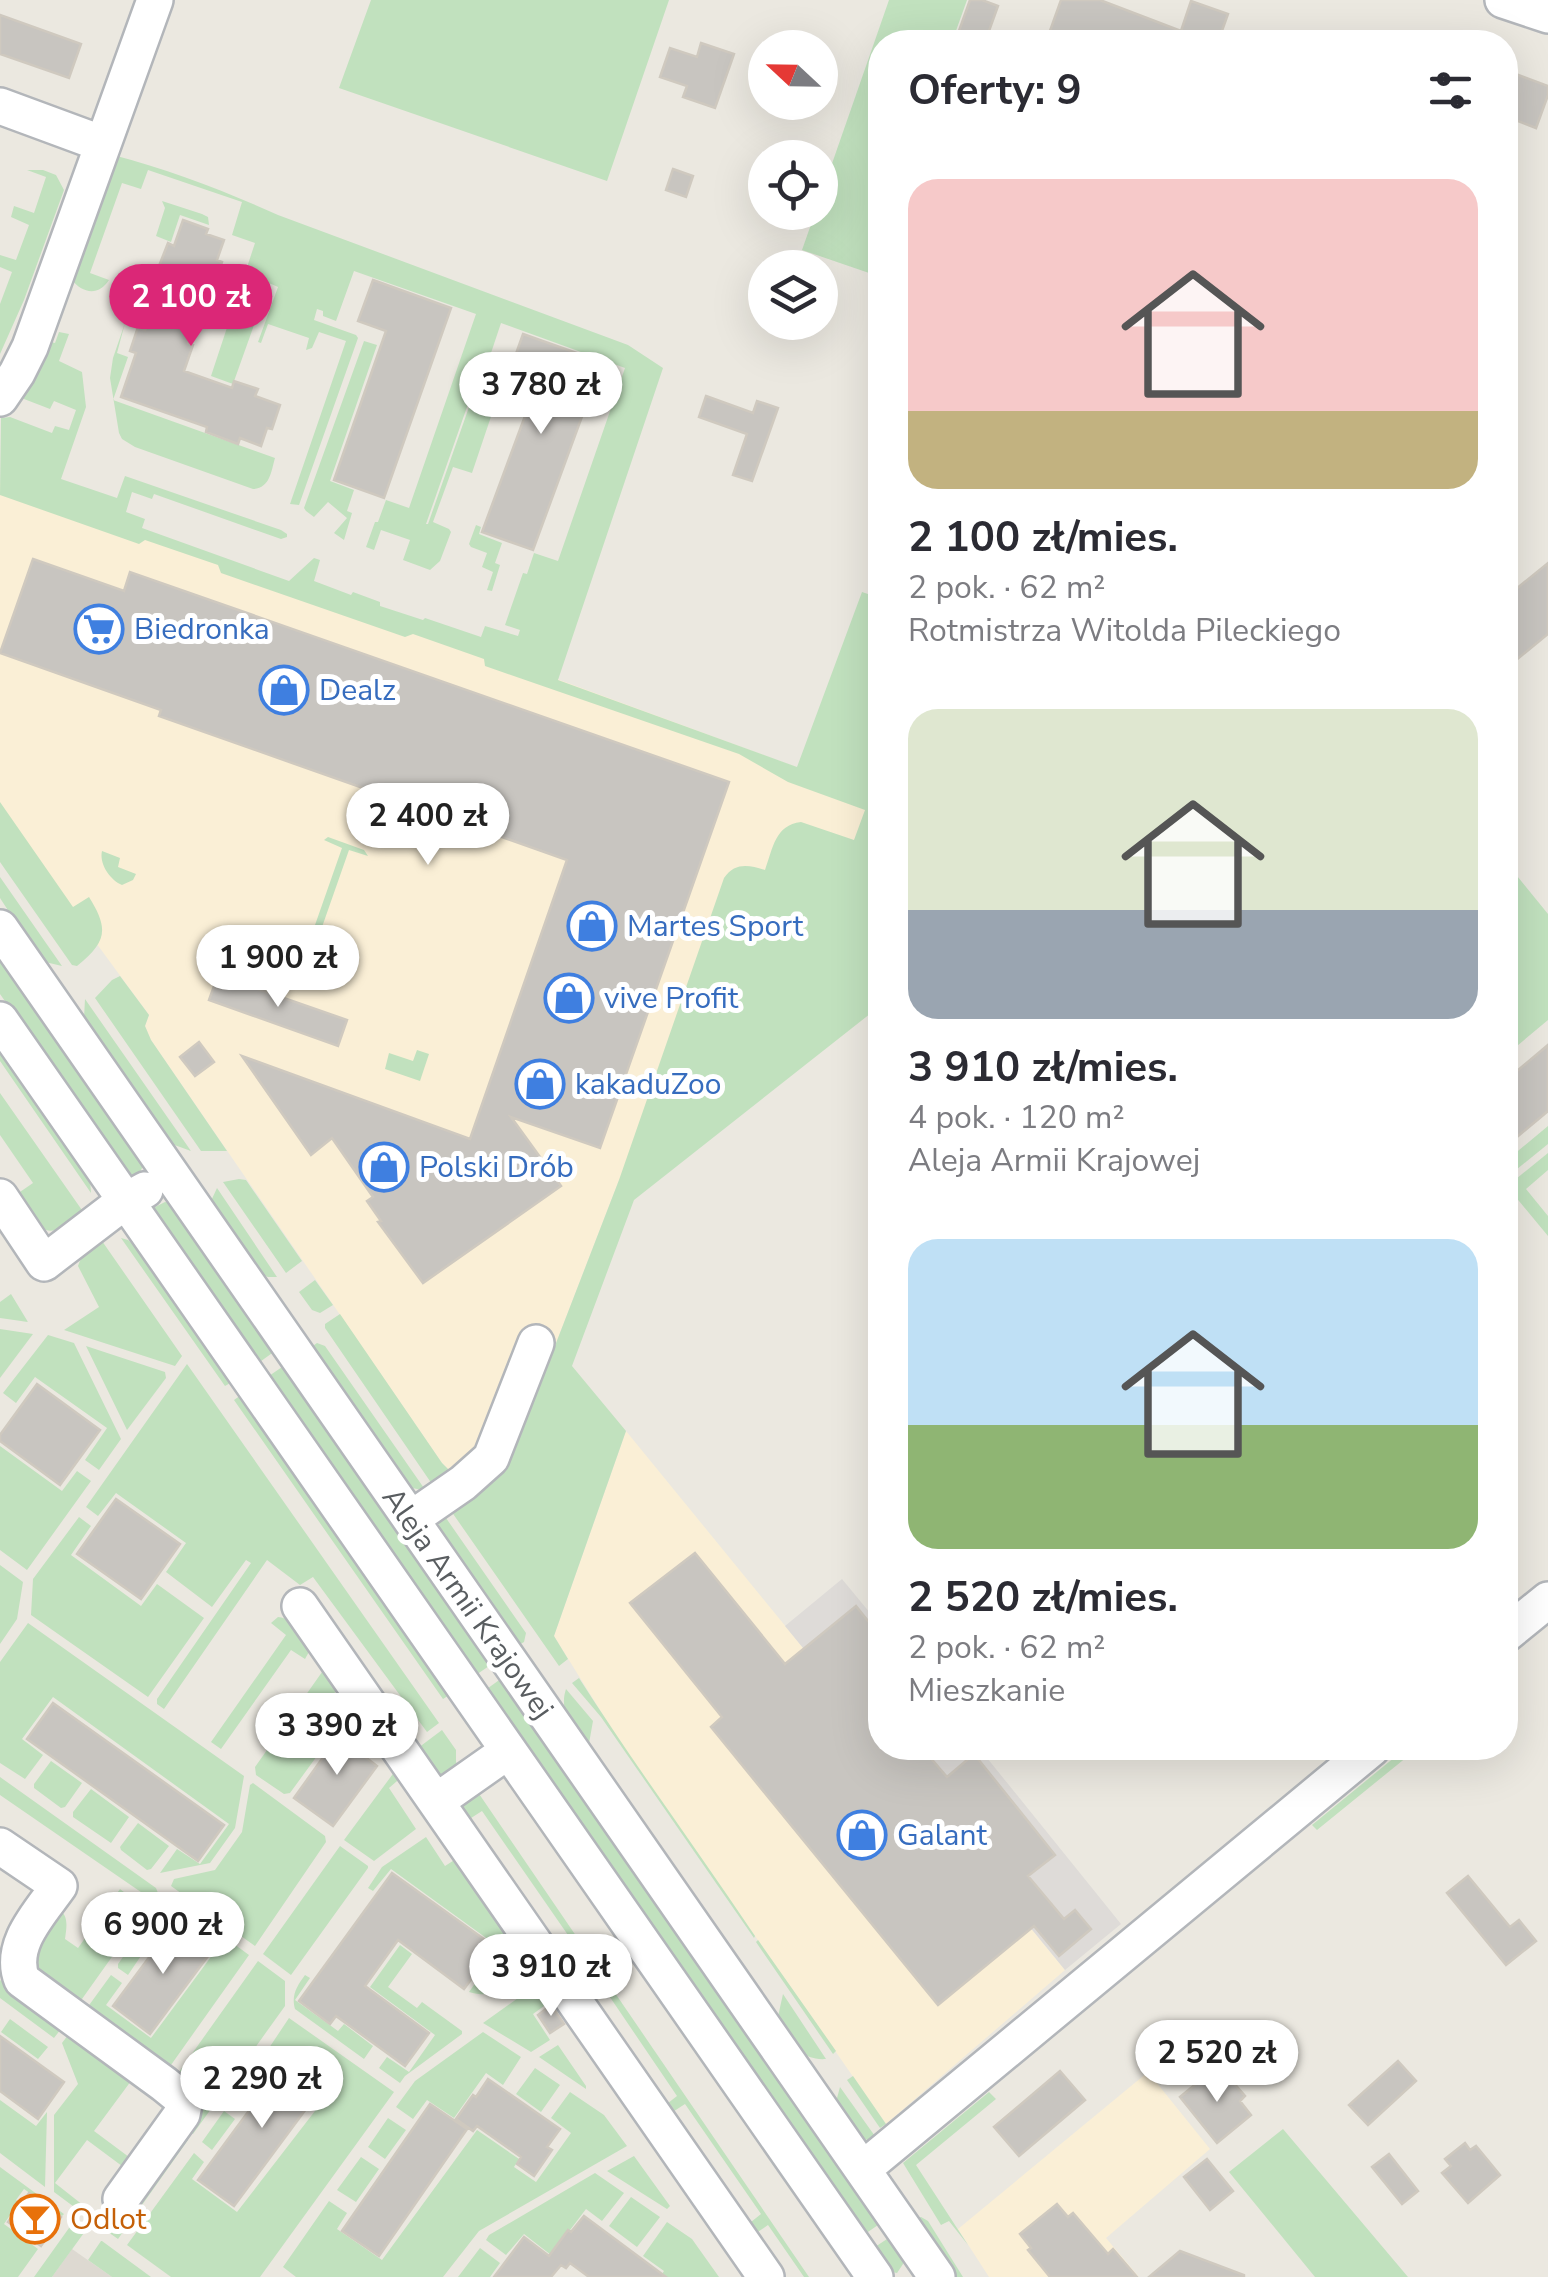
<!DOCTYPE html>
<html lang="pl">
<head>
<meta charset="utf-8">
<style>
  :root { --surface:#fff; --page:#f2f2f3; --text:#2b2b33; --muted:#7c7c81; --accent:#db2777 }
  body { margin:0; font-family:"Nunito Sans",sans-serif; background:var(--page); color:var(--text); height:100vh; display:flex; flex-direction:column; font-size:38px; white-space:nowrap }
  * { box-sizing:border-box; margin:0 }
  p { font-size:32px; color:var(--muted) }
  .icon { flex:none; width:55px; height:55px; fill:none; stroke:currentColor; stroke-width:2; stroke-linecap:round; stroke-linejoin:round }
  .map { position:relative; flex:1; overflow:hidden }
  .panel { position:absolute; left:868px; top:30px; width:650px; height:1730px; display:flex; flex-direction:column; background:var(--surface); border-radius:40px; box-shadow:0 10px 40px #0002 }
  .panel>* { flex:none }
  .needle { width:65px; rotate:292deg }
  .controls { position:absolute; left:748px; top:30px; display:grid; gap:20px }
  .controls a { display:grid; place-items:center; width:90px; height:90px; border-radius:50%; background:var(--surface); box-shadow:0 10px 40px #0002; font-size:50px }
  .price { position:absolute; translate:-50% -85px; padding:0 22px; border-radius:35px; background:#fff; color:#222; font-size:32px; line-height:65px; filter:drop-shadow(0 2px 5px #0008) }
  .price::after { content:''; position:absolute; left:50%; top:60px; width:30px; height:22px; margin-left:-15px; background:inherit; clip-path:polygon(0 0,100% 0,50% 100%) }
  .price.active { background:var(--accent); color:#fff }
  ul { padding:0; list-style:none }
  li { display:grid; align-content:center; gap:20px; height:530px; padding:0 40px }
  li span { display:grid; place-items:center; height:310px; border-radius:30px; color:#555 }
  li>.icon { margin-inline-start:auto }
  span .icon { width:180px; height:180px; fill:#fffc; stroke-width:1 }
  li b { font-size:42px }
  h2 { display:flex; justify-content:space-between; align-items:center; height:120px; padding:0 40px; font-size:42px }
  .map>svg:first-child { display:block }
  .commercial { fill:#faefd6 }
  .industrial { fill:#dedbd8 }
  .education { fill:#ddd9d1 }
  .green { fill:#c1e1be }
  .building { fill:#c8c5c0; stroke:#cfc9bf; stroke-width:2.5 }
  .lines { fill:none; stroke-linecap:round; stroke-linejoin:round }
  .minor-casing { stroke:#b3b6ba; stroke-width:40 }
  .minor { stroke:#fff; stroke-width:35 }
  .labels { text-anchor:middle; stroke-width:10; stroke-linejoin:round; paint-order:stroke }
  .shop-label { font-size:30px; fill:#366cbe; stroke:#fff; text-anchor:start }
  .street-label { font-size:30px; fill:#595d60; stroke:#fff }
  .food-label { font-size:30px; fill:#c56008; stroke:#fff; text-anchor:start }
</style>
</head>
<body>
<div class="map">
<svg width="1548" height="2277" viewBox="0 0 1548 2277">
  <rect width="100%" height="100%" fill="#ebe8e0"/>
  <path class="commercial" d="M0 483 557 679 880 798V981L619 1180 519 1439 504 1467 472 1492 442 1463 151 1040 145 1026 149 1015 0 812Z
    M626 1431 880 1742V1748H884L1065 1970 886 2124 618 1739 554 1636Z
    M1148 2072 1210 2149 1106 2238 1139 2277H989L958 2229Z"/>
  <path class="industrial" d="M842 1579 880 1625V1742L785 1626Z
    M884 1748H979L1121 1924 1065 1970Z"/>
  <path class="education" d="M72 2249 112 2277H52Z"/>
  <path class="green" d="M371 0H669L607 181 339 88Z
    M889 0H967L952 42H880V250L872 274 802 250 815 213 820 212V198Z
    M113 155C170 170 225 191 278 215L628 345 663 368 558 680 797 767 862 592 880 598V1006L634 1200 572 1366 626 1431 554 1636 568 1659 559 1666 449 1508 504 1467 519 1439 619 1180 724 878C735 862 749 865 765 870 773 848 775 825 801 822L854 840 865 810 788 782 739 754 485 666 484 659 413 634 405 637 221 573 218 565 145 540 139 544 0 495 1 418 10 417 52 433 55 426 69 430 76 410 54 401 50 409 24 399 20 393 47 341 55 343 59 332 69 334 59 361 82 372 86 407 61 479 117 498 125 476 281 530 287 534V537L281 539 154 494 152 499 132 492 126 512 145 519 142 528 289 581 314 558 320 560 314 581 351 595 353 592 380 602V606L423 620 425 618 481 637 485 626 518 636 520 630 505 625 523 573 527 574 534 553 558 561 625 368 501 323 486 368 481 367 426 524H428L482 370 504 378 472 473 453 467 433 522 449 529 451 532 440 561 430 570 403 560 410 540 381 530 374 550 366 547 375 522H378L386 500 409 508 476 314 354 271 336 321 323 316V311L317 309 314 320 356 335 358 338 299 505 290 504 346 341 319 332 312 348 306 350 309 338 268 324 261 343 258 342 278 287 269 283 233 384 211 376 255 243 232 235 242 202 148 170 141 189 122 183 90 273 109 280C98 297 82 293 71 279Z
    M27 170H43L56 175 64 190 24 300 0 354V304L12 272 0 267V255L16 260 29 225 11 217 14 206 34 213 46 177Z
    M162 201 202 214 208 217 209 225 180 215 171 242 156 236 165 208Z
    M143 269 157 274 141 320 127 315Z
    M125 323 117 353 128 357 113 400 275 458C271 472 270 488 253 489L135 447 122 439 119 433 110 378 113 358Z
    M364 341 377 345 330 481 354 490 347 511 352 513 344 540 334 533 347 518 328 502 314 517 306 511 304 508Z
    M476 525 481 527 479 534 502 543 495 563 500 565 492 591 487 590 493 572 482 567 487 553 471 547 469 544Z
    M0 802 73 907 89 897C109 929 107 942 77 966L72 965 0 862Z
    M328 837 364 850 368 856 349 850 315 947 333 954 329 957 292 944 289 939 308 945 342 848 324 840Z
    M102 851 120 858 118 867 136 874 133 880 122 885C110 880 99 864 102 851Z
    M1505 861 1548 914V1020L1505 1056Z
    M0 877 62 966 41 961 0 898Z
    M0 956 144 1164 138 1176 131 1178 125 1173 0 994Z
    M120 976 149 1015 145 1026 151 1040 227 1151H201L95 998 112 980Z
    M85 999 191 1151 169 1143 86 1026 84 1018Z
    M0 1047 90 1179 91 1193 0 1061Z
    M417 1050 429 1054 420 1081 385 1069 389 1053 413 1061Z
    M0 1093 84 1213C43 1244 42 1232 17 1194L33 1183 0 1135Z
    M1548 1126V1144L1511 1174 1505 1166V1159L1507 1160Z
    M1548 1153V1170L1526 1189 1548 1216V1236L1505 1184V1177L1511 1183Z
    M239 1179 246 1180 302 1261 286 1273 223 1182Z
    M217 1188 277 1277H268L256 1272 212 1206 211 1201Z
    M165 1202 171 1203 275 1351 257 1364 155 1214V1207Z
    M121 1238 128 1240 139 1249 232 1382 225 1386Z
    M102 1241 182 1356 175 1366 64 1330 99 1307 78 1266C82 1253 91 1248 102 1241Z
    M315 1280 333 1305 320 1313 312 1310 299 1292Z
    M11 1294 28 1322 0 1318V1302Z
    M340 1314 442 1463 453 1474 434 1487 325 1328V1324Z
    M0 1329 33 1334 0 1378Z
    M48 1335 74 1343 121 1439 99 1470 85 1460 107 1428 35 1377 16 1403 3 1393Z
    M317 1343 325 1346 426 1491 408 1487 310 1348Z
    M86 1346 165 1372 166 1378 127 1430Z
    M187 1364 439 1723 427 1732 313 1577 300 1585 267 1560 164 1709 157 1704V1699L251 1563 246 1560 212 1607 166 1572 186 1543 116 1493 98 1516 86 1507Z
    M285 1365 492 1664 473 1677 266 1378Z
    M241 1395 451 1694 443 1699 234 1400Z
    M0 1446 62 1491 77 1471 91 1481 27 1570 0 1550Z
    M442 1516 446 1518 526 1633 524 1642 517 1646 440 1535 439 1523Z
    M79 1517 91 1526 71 1555 141 1606 157 1584 204 1618 148 1697 31 1615 33 1579Z
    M0 1565 23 1582 17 1619 0 1644Z
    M278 1617C297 1619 302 1635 310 1650L305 1659 291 1650 221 1749 211 1742 286 1635 271 1623Z
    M28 1623 244 1776 235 1828 210 1863 160 1873 177 1849 200 1864 229 1824 53 1697 22 1739 43 1755 25 1779 0 1763V1662Z
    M327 1665 343 1687 324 1700 341 1723 290 1793 284 1794 256 1775 255 1767Z
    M502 1678 881 2223 862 2236 484 1691Z
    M579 1678C635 1766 697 1849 755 1936L754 1938 601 1717 572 1683Z
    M566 1689 593 1721 588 1749C575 1730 558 1713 566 1689Z
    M442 1730 456 1750V1762L460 1769 445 1777H437L414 1751Z
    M1406 1748H1418L1317 1830 1312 1825Z
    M51 1761 82 1783 65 1807 61 1808 34 1788V1784Z
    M398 1767 404 1775 389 1788 416 1829 374 1861 344 1840Z
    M0 1777 156 1888 158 1893 151 1899 0 1795Z
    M253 1783 325 1836 326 1842 255 1946 171 1886 174 1879 215 1870 242 1832 250 1785Z
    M473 1785 809 2277H804L768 2225 752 2236 746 2226 761 2214 685 2104 668 2115 663 2107 677 2096 595 1975 580 1984 574 1974 588 1964 482 1811 468 1820 462 1811 461 1802Z
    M91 1789 129 1817 111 1843 73 1817V1812Z
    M138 1823 169 1846 151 1869 147 1870 121 1850 120 1847Z
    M426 1837 445 1866 459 1857 523 1950C529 1983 498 2001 469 1992L500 1948 391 1869 373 1891 368 1888 382 1867Z
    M340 1846 368 1866V1868L291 1975 263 1954Z
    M120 1889 146 1909 77 2006 27 1976 56 1906C69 1915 67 1925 65 1939L78 1948Z
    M166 1897H170L249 1955 166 2072 87 2008 111 1975 122 1983 106 2005 151 2038 216 1950 170 1916 155 1935 145 1926Z
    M137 1937 149 1944 128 1975 118 1968V1964Z
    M758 1940 836 2051 833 2054 756 1942Z
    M400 1945 412 1954 388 1987 417 2008 422 2002 462 2031V2034L405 2076 400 2083 379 2068 387 2057 409 2072 435 2035 370 1987Z
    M258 1961 285 1981V2006L193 2134 183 2127 203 2099 174 2079Z
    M305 1975 310 1978 295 2000 338 2031 344 2024 373 2046 364 2059 295 2009C291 1995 297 1986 305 1975Z
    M0 1980 64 2025 54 2038 0 1998Z
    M537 1992 549 1993 555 1998 533 2014 550 2040 531 2052 483 2023 525 1993Z
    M783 1994 826 2059C799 2061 792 2040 777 2021Z
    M289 2018 394 2092 260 2277H171L127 2245 194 2153 204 2162 192 2179 237 2212 335 2085 288 2049 273 2070 261 2060Z
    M10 2019 48 2047 38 2059 1 2032Z
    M71 2031 131 2081 94 2131 133 2160 126 2169 87 2140 55 2183 93 2213 89 2218 54 2192V2115L78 2084 62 2043Z
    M483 2032 521 2057 503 2085 486 2073 454 2118 427 2100 413 2119 396 2107 415 2081Z
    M558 2045 586 2086V2089L539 2057Z
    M535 2068 560 2085 541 2112 516 2094Z
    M253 2072 264 2081 243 2108 233 2100Z
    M853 2076 886 2124 880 2128 847 2080Z
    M840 2087 877 2139 871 2141 861 2138 838 2106 837 2098Z
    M570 2092 604 2115 627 2146 479 2231 443 2277H296L283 2267 329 2201 347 2213 337 2229 382 2260 477 2130 519 2159 514 2167 536 2182 571 2133 551 2118Z
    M989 2092 996 2099 916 2165 968 2245 949 2221 941 2225 903 2163Z
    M0 2100 36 2126 47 2112 45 2187 0 2153Z
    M224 2111 235 2119 212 2150 202 2142Z
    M388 2118 406 2130 385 2159 368 2147Z
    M1283 2129 1408 2277H1315L1229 2172Z
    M179 2133 188 2140 118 2239 108 2232Z
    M634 2156 670 2206 667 2209 607 2171Z
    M361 2157 379 2169 356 2202 337 2190Z
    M0 2167 64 2214 62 2216 24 2189 16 2200 19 2202 4 2224 38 2249 18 2277H0Z
    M595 2173 624 2193 602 2221 586 2209 551 2255 524 2234 506 2255 486 2240 489 2235Z
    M631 2197 660 2217 637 2247 609 2226Z
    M921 2217 928 2221 963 2277H955L914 2219Z
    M74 2221 86 2230 52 2277H34Z
    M667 2222 692 2239 719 2277H660L664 2271 643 2256Z
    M890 2237 903 2260V2264L897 2273 888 2271 872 2249Z
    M101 2241H102L151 2277H112L88 2260Z
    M480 2248 500 2263 490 2277H458Z"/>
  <path class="building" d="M970 0H982L998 6 985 42H955Z
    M1061 0H1100L1181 31 1191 1 1228 14 1218 42H1046Z
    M0 15 81 44 69 78 0 54Z
    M701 43 734 54 715 108 683 97 687 86 660 77 670 48 697 57Z
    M1505 70 1548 86V95L1536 128 1505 116Z
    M673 169 693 176 686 197 666 190Z
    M183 220 208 229 206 234 224 240 217 260 222 262 210 295 205 294 188 343 193 345 184 371 232 388 234 381 258 389 255 396 280 405 272 429 267 428 261 446 240 438 238 444 206 432 207 427 121 397 136 353 130 351 138 327 145 330 166 269 159 266 168 243 174 246Z
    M373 280 451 308 384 498 334 480 386 331 358 321Z
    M523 334 602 362 533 550 482 532 535 389 507 379Z
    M706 396 753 413 757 401 778 408 752 481 733 475 747 434 699 417Z
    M33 559 124 591 130 572 729 782 600 1148 511 1117 561 1186 423 1283 378 1222 381 1221 367 1201 373 1197 332 1138 311 1155 242 1056 470 1139 567 860 159 716 161 710 0 653Z
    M1548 563V634L1505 669V598Z
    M218 975 347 1020 338 1046 209 1000Z
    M199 1042 214 1062 195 1076 180 1057Z
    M1548 1045V1111L1505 1147V1081Z
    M37 1384 100 1430 60 1485 0 1441V1435Z
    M116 1499 180 1544 141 1599 77 1554Z
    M695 1553 785 1664 856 1606 880 1636V1748H922L947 1777 974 1754 1055 1855 1028 1876 1064 1919 1075 1910 1091 1929 1059 1956 1034 1926 938 2005 711 1727 722 1717 630 1603Z
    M53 1703 224 1825 198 1861 27 1739Z
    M344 1728 366 1744 360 1753 377 1766 333 1826 294 1798Z
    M392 1873 495 1947 464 1989 398 1940 365 1986 429 2033 405 2066 336 2016 330 2024 299 2001Z
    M1468 1876 1510 1927 1519 1920 1536 1941 1506 1965 1447 1893Z
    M176 1921 214 1948 150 2034 113 2006Z
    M551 2005 564 2024 550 2033 538 2015Z
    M0 2036 64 2082 38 2119 0 2091Z
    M290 2055 326 2082 234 2206 198 2180Z
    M1398 2061 1416 2081 1368 2125 1349 2105Z
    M1214 2069 1227 2085 1232 2081 1245 2096 1240 2101 1251 2115 1217 2143 1180 2097Z
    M1060 2071 1085 2100 1019 2156 994 2127Z
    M488 2079 560 2129 547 2147 552 2150 534 2176 517 2164 521 2157 477 2126 473 2131 456 2119 473 2095 476 2097Z
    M430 2104 467 2129 379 2256 342 2231Z
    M1465 2143 1470 2150 1476 2146 1500 2175 1468 2203 1442 2173 1451 2166 1445 2159Z
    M1389 2154 1418 2191 1402 2204 1372 2167Z
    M1207 2159 1233 2191 1210 2210 1184 2177Z
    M29 2193 61 2217 41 2246 8 2222Z
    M1057 2204 1068 2217 1073 2213 1108 2254 1113 2249 1137 2277H1050L1028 2250 1031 2248 1020 2234Z
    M584 2216 666 2277H589L570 2263 566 2268 561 2265 551 2277H494L524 2237 549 2256 568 2230 571 2232Z
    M1180 2251 1244 2275V2277H1149Z"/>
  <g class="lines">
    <g class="minor-casing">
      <path id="minor" d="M1503 0 1548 15
        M0 106 103 144
        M0 398 17 373 30 347 155 0
        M0 928 937 2277
        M0 1020 875 2277
        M0 1197 44 1263 125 1201 145 1190
        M411 1519 463 1483 491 1458 536 1343
        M300 1606 766 2277
        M1505 1635 1548 1600
        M437 1801 508 1751
        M0 1846 59 1886C40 1913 8 1945 22 1980L164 2084 180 2097 184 2104 182 2114 121 2199
        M863 2169 1372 1748"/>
    </g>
    <use href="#minor" class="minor"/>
  </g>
  <defs>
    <g id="supermarket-ring" transform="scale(2.5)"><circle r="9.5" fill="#fff" stroke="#3f7fe0" stroke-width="1.5"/><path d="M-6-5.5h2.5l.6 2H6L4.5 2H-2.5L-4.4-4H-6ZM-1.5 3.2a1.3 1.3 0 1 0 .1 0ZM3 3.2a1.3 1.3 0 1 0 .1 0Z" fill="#3f7fe0"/></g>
    <g id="shop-ring" transform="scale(2.5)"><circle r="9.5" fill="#fff" stroke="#3f7fe0" stroke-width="1.5"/><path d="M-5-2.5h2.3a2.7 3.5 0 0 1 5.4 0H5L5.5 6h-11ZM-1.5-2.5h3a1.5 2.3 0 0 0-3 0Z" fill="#3f7fe0"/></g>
    <g id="bar-ring" transform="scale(2.5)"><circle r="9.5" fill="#fff" stroke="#e8710a" stroke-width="1.5"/><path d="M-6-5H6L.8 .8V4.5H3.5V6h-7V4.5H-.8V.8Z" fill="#e8710a"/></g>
  </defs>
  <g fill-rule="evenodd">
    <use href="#supermarket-ring" x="99" y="629"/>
    <use href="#shop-ring" x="284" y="690"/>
    <use href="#shop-ring" x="592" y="926"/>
    <use href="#shop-ring" x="569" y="998"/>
    <use href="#shop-ring" x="540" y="1084"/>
    <use href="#shop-ring" x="384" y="1167"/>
    <use href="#shop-ring" x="862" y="1835"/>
    <use href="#bar-ring" x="35" y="2219"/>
  </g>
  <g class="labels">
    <g class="shop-label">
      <text x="134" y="639">Biedronka</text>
      <text x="319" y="700">Dealz</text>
      <text x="627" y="936">Martes Sport</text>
      <text x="604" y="1008">vive Profit</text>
      <text x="575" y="1094">kakaduZoo</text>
      <text x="419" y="1177">Polski Drób</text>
      <text x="897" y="1845">Galant</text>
    </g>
    <g class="street-label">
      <text transform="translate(468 1603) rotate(55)" y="10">Aleja Armii Krajowej</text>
    </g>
    <g class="food-label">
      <text x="70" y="2229">Odlot</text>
    </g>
  </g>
</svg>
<div class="controls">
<a><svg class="needle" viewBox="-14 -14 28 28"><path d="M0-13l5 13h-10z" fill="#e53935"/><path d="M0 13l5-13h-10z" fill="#7c7c81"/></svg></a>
<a><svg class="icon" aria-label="locate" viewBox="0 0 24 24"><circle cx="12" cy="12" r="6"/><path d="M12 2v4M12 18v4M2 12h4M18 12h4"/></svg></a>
<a><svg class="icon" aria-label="layers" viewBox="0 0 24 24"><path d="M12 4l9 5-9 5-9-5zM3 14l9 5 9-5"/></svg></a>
</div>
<b class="price active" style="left:191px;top:349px">2 100 zł</b>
<b class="price" style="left:541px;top:437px">3 780 zł</b>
<b class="price" style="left:428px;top:868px">2 400 zł</b>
<b class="price" style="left:278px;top:1010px">1 900 zł</b>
<b class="price" style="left:337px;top:1778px">3 390 zł</b>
<b class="price" style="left:163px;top:1977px">6 900 zł</b>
<b class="price" style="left:551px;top:2019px">3 910 zł</b>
<b class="price" style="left:1217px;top:2105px">2 520 zł</b>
<b class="price" style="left:262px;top:2131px">2 290 zł</b>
<section class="panel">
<h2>Oferty: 9<svg class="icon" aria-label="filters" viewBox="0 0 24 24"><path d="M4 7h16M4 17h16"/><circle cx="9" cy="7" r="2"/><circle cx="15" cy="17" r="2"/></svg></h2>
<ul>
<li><span style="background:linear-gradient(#f6c9c9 75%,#c2b280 0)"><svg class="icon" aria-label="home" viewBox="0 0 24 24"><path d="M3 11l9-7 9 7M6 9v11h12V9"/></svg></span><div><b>2 100 zł/mies.</b><p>2 pok. · 62 m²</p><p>Rotmistrza Witolda Pileckiego</p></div></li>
<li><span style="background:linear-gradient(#dfe7d0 65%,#9aa5b1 0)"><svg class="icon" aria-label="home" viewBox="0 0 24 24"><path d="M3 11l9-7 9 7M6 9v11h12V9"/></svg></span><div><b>3 910 zł/mies.</b><p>4 pok. · 120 m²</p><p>Aleja Armii Krajowej</p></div></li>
<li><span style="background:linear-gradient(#bfe0f5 60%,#8fb573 0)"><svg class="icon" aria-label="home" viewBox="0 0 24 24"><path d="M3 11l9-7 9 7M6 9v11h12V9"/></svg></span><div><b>2 520 zł/mies.</b><p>2 pok. · 62 m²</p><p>Mieszkanie</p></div></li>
</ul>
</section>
</div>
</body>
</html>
